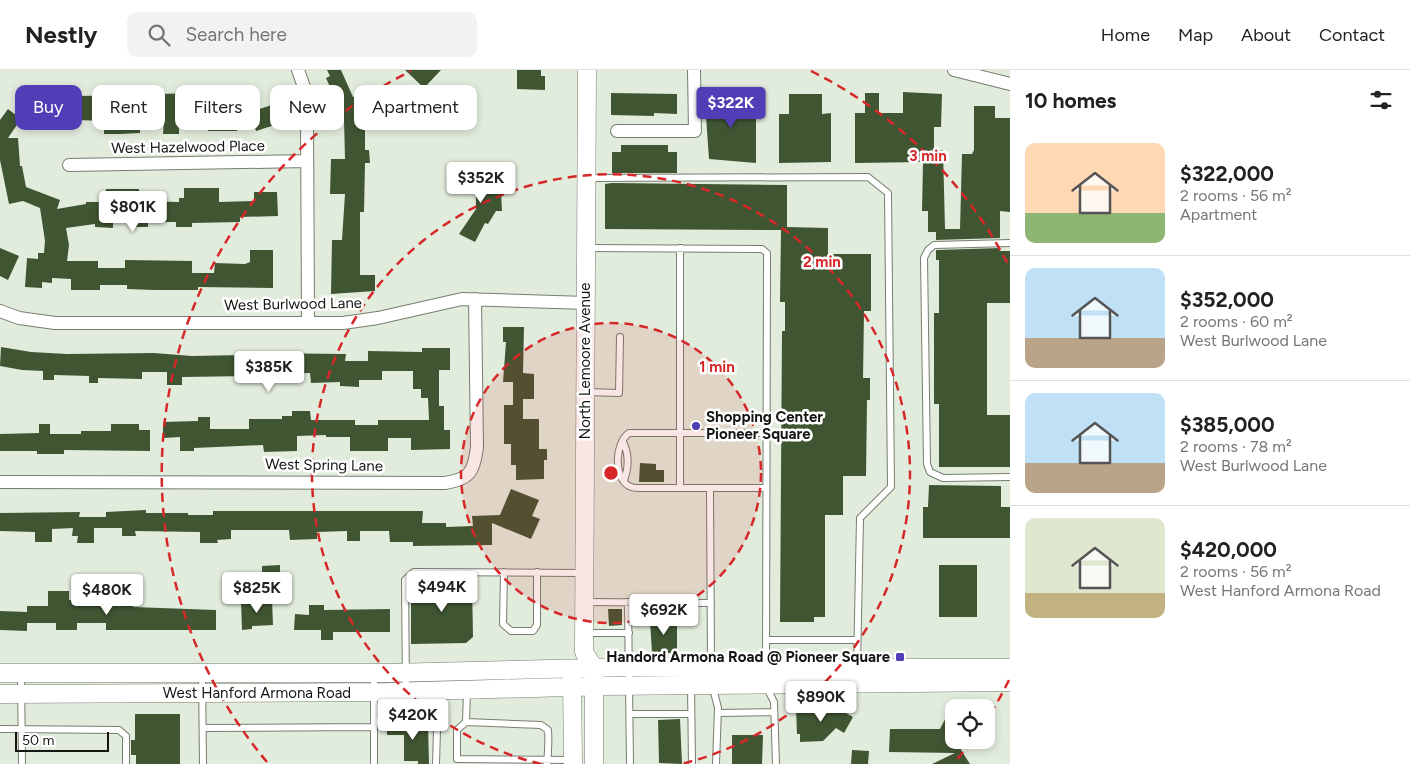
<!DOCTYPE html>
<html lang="en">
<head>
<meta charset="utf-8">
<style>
  :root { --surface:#fff; --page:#f2f2f2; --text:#222; --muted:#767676; --line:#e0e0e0; --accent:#513db5 }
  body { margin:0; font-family:Figtree,sans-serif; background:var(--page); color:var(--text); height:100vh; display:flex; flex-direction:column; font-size:19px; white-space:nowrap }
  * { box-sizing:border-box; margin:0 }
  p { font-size:16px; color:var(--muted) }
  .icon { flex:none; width:28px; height:28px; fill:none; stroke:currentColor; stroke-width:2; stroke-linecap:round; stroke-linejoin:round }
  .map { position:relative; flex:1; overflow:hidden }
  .panel { display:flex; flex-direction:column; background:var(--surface); width:400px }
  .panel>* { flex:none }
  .top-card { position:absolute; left:15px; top:15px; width:475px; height:45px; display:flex; gap:10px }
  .buttons { position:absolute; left:945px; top:629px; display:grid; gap:10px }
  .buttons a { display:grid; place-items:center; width:50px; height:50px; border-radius:10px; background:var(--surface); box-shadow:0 2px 8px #0003; font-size:25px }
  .scale { position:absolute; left:15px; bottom:12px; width:94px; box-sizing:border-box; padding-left:5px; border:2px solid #131611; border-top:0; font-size:14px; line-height:18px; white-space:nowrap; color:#131611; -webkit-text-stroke:4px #fff; paint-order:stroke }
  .price { position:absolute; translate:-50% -42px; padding:0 11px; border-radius:5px; background:#fff; color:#222; font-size:16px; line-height:32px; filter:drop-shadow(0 1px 2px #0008) }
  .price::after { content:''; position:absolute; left:50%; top:30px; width:15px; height:11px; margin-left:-8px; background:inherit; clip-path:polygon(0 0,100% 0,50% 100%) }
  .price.on { background:var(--accent); color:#fff }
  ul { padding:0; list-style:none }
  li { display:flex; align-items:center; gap:15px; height:125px; padding:0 15px }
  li+li { border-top:1px solid var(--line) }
  li span { display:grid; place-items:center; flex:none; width:140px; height:100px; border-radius:10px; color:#555 }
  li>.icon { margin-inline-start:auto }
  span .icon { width:60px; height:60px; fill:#fffc; stroke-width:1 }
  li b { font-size:21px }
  h2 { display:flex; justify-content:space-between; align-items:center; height:60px; padding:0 15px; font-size:21px }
  .tag { padding:0 18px; border-radius:10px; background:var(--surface); box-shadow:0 2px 8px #0003; font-size:18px; line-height:45px }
  .tag.on { background:var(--accent); color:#fff }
  header { display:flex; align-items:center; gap:30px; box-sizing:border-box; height:70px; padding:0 25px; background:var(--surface); border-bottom:1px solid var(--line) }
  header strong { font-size:24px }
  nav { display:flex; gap:28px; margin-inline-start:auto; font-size:18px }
  .search { width:350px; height:45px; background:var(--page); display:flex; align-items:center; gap:12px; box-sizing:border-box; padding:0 18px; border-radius:10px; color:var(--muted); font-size:19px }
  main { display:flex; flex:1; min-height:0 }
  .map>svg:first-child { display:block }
  .building { fill:#405632 }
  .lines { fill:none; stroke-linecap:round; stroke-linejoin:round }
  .service-casing { stroke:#757e70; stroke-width:8 }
  .minor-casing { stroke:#757e70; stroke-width:14 }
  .secondary-casing { stroke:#757e70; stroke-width:19 }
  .service { stroke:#fff; stroke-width:6 }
  .minor { stroke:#fff; stroke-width:12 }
  .secondary { stroke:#fff; stroke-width:18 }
  .ring { fill:none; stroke:#d62828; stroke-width:2.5; stroke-dasharray:9 6 }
  .poi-dot { fill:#513db5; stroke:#fff; stroke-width:2 }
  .labels { text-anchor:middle; stroke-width:5; stroke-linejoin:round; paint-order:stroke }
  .street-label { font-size:15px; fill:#131611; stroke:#fff }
  .poi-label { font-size:15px; font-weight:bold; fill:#131611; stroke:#fff; text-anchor:start }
  .centre { fill:#d62828; stroke:#fff; stroke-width:2.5 }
  .ring-label { font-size:15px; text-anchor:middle; font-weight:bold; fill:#d62828; stroke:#fff; stroke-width:5; stroke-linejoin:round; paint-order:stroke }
</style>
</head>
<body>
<header>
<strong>Nestly</strong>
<div class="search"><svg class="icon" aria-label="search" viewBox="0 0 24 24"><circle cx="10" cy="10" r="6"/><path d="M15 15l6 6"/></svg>Search here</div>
<nav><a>Home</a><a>Map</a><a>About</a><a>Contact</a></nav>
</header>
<main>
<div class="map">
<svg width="1010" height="694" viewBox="0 0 1010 694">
  <rect width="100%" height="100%" fill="#e2ecdd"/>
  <path class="building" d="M327 0H341L353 27H365V36H370L369 52H365V80H369L370 93H365L364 142H360V205H375V221L331 224 332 170H342L345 124H330L331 89H345L344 50H338V42H330V17L326 8 330 6Z
    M405 0H441L424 18Z
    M517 0H541V6H545V20L517 19Z
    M903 22 942 24 941 57H934V80H943L945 159H960L962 84H972L974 80V36H995V48H1010V142L1000 141V168L936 170V162H928V141H922L923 92 855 93V43H865V23H879V43H903Z
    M57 23 81 24V26L197 23V29H200V42L222 41V35H236L237 61H208V54L179 53V64H163L164 50H140V63L120 64H104V51L48 49 38 56 28 44 48 29H57Z
    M611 23 677 24V44L654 43V46L611 45Z
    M709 24 746 25 747 44H756V93L709 89 705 32H709Z
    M789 24H822V44L831 43V92L779 93V44H789Z
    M272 35 278 54 256 61 250 42Z
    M8 39 21 49 8 68H18L20 96H22L26 117 60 130 57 139 86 134V132H105L106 119H139V131L179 132V128H184V118H219V132L254 131V122H277L278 146 240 147V152L192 153V157H176V152H148V157H134V153L113 152V158L95 157V154L66 158 69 175 67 191H98V198H125V190L192 191V203H214L215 193 245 194 250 192V180H273V218L198 217V220H154L127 219V215H100V220H71V209L52 208V213L42 212V218L25 217 27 188 38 189V183H44L45 171 40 138 23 131 9 134 0 90V50Z
    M621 75H668V82H677V103H612V82H621Z
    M478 95 495 123 501 122 502 141H496L488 154 485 153 475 172 459 164 476 139V123L464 103Z
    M612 113 787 115V157L828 158V184H871V241H864L863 308H870V330H867L866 406H843V445H825V547H814V552H780L782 261H785V232H780L781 160 605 159V114Z
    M0 178 19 186 8 210 0 206Z
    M1000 178V181H1010V233H987V345H1010V397H939V334H934V243H939V190H936V180Z
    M503 257H524L523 303 534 304V329H523V349H539V379H547V390H544V409L516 410V395H511V374H504V335H513V312H503L506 272H503Z
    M1 277 31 282 67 284 154 283 192 286 243 285V283L346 284 345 291H368V281L422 282V278H450V300H439V336H444V360H450V379L411 380V368H388V381H350V367H326V365L297 366V381L264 382 263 375 194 378V381H180V367L163 368V352L198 351V347H210V359H249V349H282V346H292V341H310L311 350H355V355H378V350H429L428 328H421V319H413V301H382V310H359V317L340 316V312L311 313 310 303 269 304V311L251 310V306L182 307V315H167V302H142V309L98 308V313H89V306L54 305V310H43V301L22 300 0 296Z
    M39 354H50V364H81V361H111V354H139V360H150V381L64 380V384H37V381H0V364L39 363Z
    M640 393 656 394V400H664V412H639Z
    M929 415 1001 416V437H1010V468H923V437H928Z
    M511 419 539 430 532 446 540 449 531 469 492 453V475L413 476V472H390L389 461H360V471H347V461L317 462V469L290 470 289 460H231V469L217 470 218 473H200V462L135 461 136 466H122V458H94V473H77L78 466H72L73 458 52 459V472H35V462L0 461V443L80 442 79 447H106V442L146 440V443H188V445H213V441H423L422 453H446V457L473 456 472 446 500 445Z
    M280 495V510L262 511V496Z
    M939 495H977V547H939Z
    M411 512H472L473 567 466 573 411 574Z
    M48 521H69V530H133V537L216 540V560H106V553H77V560H56V553H27V561L0 560V541L27 542V536H48Z
    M272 530 273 555 252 556V559L242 560 241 531Z
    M309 535H324V540L390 539V562H333V570H321V560H294L295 544 309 545Z
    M608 539H622V555L609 556Z
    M677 549V583H652L650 550Z
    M954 632V670H965L961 680 970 694H932L955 683 889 682 890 659H940Z
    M844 637V642L853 647 844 663 836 658 823 671 800 672V664H797L796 638Z
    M135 644H180V694H136V685H131V670H135Z
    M680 649 682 694 659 693 658 650Z
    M428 653 429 694H418V691H404V665H387V654Z
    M732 665H763L762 694H732Z
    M852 680 869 681 868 694H851Z"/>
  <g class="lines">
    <g class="service-casing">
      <path id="service" d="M588 108 868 107 888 123 891 417 860 448 857 597
        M1010 173 934 175 928 180 924 188 927 394 930 402 943 408 1010 407
        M587 178 762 179 767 183 766 597
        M587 322 619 323 620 267
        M623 372C629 383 629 398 624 410
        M680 418V178
        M766 418H640C637 418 632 418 629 416 613 407 615 373 629 363H766
        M710 419 711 595
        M504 502 503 554 511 561H533L537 555V502
        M584 532 711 533
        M628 532 630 694
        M585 563H629
        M766 570H857
        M21 604 22 694
        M202 604 203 694
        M374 604V694
        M691 615 692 694
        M766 616 774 632 776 694
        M713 618 718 638 716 694
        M406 620 405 510 414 502 584 503
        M718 643 774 642
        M630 644H691
        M466 652 467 621
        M374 653C392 646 412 641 430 647L437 659 436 694
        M203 658 374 657
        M0 659 119 660 126 666V694
        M547 694C548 683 549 671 548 660L541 655 466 652 457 660V689L572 690"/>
    </g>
    <g class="minor-casing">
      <path id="minor" d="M298 0 304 17 307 43 308 251
        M954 0 1010 14
        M617 61H695L694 0
        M69 95 307 91
        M0 241 19 248 55 253H343L378 248 462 229 586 233
        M0 412 445 413C470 409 474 402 477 377L475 229"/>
    </g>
    <g class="secondary-casing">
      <path id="secondary" d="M587 0 584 582 594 598V694
        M0 603H390L630 597 1010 598
        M572 607 573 694
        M0 624 387 622 602 616 1010 612"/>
    </g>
    <use href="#service" class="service"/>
    <use href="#minor" class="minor"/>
    <use href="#secondary" class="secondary"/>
  </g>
  <circle cx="611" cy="403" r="150" fill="#d62828" fill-opacity=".12"/>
  <g class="ring">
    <circle cx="611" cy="403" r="150"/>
    <path d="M541 694A299 299 0 1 1 681 694"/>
    <path d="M1009 610A449 449 0 0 1 988 648M972 670A449 449 0 0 1 955 692M267 692A449 449 0 0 1 411 1M811 1A449 449 0 0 1 1009 196"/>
  </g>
  <g class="poi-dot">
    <circle cx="696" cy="356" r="5"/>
    <rect x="895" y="582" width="10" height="10" rx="2.5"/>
  </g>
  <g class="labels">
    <g class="street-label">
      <text transform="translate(188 77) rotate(-1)" y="5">West Hazelwood Place</text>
      <text transform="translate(293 234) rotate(-1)" y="5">West Burlwood Lane</text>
      <text transform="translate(585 291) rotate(-90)" y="5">North Lemoore Avenue</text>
      <text transform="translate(324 395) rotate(1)" y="5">West Spring Lane</text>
      <text x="257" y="628">West Hanford Armona Road</text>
    </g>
    <g class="poi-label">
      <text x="706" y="352">Shopping Center<tspan x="706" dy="17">Pioneer Square</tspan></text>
      <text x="890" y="592" text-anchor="end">Handord Armona Road @ Pioneer Square</text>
    </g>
  </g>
  <circle cx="611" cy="403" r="8" class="centre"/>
  <g class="ring-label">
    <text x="928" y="91">3 min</text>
    <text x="822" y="197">2 min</text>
    <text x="717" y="302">1 min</text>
  </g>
</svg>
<div class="buttons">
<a><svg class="icon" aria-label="locate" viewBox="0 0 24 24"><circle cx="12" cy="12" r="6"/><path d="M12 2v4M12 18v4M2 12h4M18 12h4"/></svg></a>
</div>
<div class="scale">50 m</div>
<b class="price on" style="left:731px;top:59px">$322K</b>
<b class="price" style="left:481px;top:134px">$352K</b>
<b class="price" style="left:133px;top:163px">$801K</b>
<b class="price" style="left:269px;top:323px">$385K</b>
<b class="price" style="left:442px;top:543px">$494K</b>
<b class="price" style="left:257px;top:544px">$825K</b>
<b class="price" style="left:107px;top:546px">$480K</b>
<b class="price" style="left:664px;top:566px">$692K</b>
<b class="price" style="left:821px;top:653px">$890K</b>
<b class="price" style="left:413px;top:671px">$420K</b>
<div class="top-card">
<a class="tag on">Buy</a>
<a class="tag">Rent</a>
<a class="tag">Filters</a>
<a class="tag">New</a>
<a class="tag">Apartment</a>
</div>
</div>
<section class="panel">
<h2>10 homes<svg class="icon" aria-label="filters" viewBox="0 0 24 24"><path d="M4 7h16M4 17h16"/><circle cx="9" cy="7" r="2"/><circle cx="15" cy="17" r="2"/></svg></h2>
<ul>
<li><span style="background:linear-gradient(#ffd9b3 70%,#8fb573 0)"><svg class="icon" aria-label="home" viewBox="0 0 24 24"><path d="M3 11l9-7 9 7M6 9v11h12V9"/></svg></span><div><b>$322,000</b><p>2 rooms · 56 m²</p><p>Apartment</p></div></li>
<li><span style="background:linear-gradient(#bfe0f5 70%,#b9a48a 0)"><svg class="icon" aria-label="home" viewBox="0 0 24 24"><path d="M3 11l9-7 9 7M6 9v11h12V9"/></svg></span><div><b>$352,000</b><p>2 rooms · 60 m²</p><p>West Burlwood Lane</p></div></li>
<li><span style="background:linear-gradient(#bfe0f5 70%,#b9a48a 0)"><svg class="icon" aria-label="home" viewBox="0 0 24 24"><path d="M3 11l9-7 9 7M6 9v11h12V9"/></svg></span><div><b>$385,000</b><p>2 rooms · 78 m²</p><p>West Burlwood Lane</p></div></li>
<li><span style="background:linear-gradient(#dfe7d0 75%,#c2b280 0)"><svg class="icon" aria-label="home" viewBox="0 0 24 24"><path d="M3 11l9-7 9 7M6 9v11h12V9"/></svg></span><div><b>$420,000</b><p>2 rooms · 56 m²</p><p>West Hanford Armona Road</p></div></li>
</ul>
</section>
</main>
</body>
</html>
